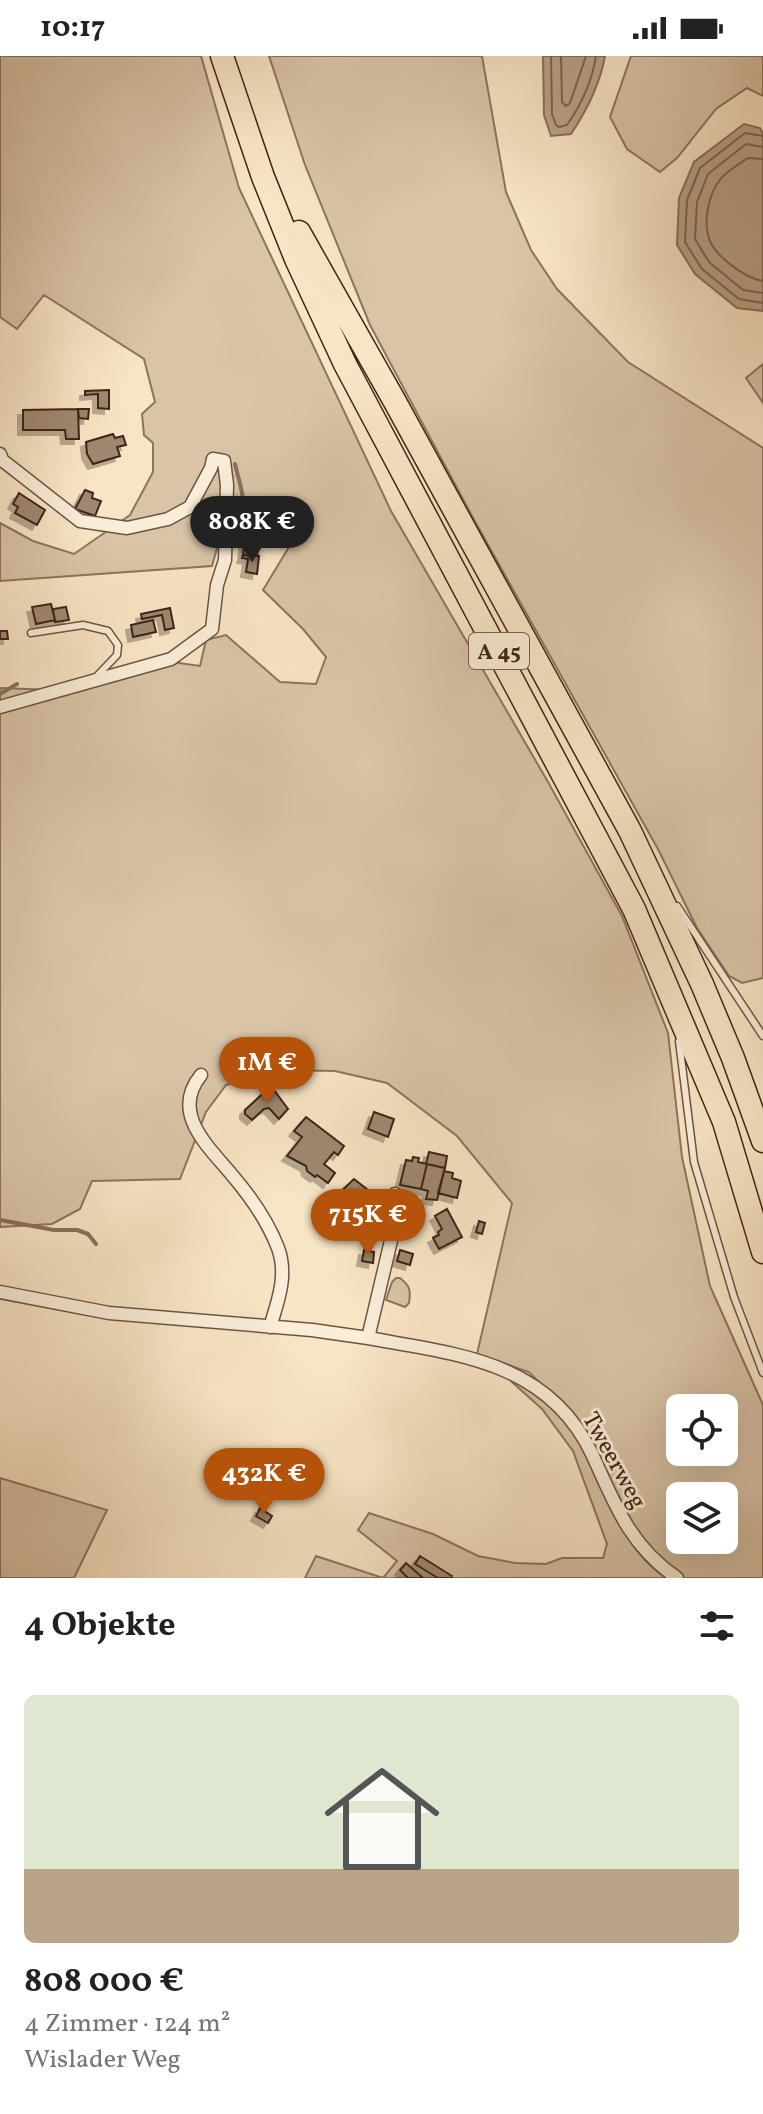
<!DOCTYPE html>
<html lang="de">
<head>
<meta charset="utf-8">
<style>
  :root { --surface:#fff; --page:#f6f6f6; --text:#222; --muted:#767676; --accent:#b45309 }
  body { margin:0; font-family:Vollkorn,serif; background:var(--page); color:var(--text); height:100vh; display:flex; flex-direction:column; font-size:30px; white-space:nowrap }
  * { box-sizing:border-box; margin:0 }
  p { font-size:26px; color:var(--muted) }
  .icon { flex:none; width:44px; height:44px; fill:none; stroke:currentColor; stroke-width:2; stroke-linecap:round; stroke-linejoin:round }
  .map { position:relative; height:1522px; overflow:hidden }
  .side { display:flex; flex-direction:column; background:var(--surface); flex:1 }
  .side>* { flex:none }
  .fabs { position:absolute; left:666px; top:1338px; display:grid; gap:16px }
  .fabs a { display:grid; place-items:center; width:72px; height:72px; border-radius:12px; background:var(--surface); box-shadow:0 8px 32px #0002; font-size:40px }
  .price { position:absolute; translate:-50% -68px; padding:0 18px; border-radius:28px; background:var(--accent); color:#fff; font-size:26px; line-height:52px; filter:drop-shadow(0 2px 4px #0008) }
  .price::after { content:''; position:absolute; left:50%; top:48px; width:24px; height:18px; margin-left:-12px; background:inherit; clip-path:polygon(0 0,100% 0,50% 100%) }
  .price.current { background:#222; color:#fff }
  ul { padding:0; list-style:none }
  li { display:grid; align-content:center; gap:16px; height:424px; padding:0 24px }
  li span { display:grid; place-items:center; height:248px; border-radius:12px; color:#555 }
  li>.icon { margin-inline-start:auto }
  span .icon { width:144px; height:144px; fill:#fffc; stroke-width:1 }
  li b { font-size:34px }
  h2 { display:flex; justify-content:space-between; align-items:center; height:96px; padding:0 24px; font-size:34px }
  .status { display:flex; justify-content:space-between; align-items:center; height:56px; padding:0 40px; background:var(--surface); direction:ltr }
  .status svg { height:22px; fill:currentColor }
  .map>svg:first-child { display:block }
  .green { fill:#d9c4a7; stroke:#8c745f; stroke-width:2; fill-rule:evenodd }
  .water { fill:#b9a38a; stroke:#88705c; stroke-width:2 }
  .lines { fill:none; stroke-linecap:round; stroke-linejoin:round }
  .shore { stroke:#7c6350; stroke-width:2 }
  .stream { stroke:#88705c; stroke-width:4 }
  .building { fill:#9f8871; stroke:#3f2317; stroke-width:2; filter:url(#shadow) }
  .lane-casing { stroke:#6d5442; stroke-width:9 }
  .street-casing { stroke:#6d5442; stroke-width:15 }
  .highway-casing { stroke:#3f2317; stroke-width:25 }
  .lane { stroke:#faeed9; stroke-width:6 }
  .street { stroke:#faeed9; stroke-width:12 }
  .highway { stroke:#f8e5c5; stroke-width:22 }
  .labels { text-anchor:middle; stroke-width:6; stroke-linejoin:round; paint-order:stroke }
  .shield { fill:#faeed9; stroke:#776051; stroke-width:2 }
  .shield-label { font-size:22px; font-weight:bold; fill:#3f2317 }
  .street-label { font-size:24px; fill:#3f2317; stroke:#faeed9 }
</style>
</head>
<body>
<div class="status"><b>10:17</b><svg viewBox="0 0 49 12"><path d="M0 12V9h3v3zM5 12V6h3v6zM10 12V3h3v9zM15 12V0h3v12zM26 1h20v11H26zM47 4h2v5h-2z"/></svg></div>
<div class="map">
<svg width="763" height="1522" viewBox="0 0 763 1522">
  <defs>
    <filter id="shadow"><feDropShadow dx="-5" dy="5" stdDeviation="0" flood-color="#0004"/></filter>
  </defs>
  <rect width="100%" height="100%" fill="#f8e5c5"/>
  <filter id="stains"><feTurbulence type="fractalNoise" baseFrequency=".0025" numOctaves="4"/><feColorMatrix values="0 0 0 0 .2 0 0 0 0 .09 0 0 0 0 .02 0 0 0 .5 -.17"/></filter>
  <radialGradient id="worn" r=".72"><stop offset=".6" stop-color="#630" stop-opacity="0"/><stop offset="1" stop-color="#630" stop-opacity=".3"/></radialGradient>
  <path class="green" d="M0 0H201L239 132 391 455 548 726 622 860 668 977 682 1101 710 1230 763 1349V1522H684L643 1488 551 1338 529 1316 477 1298 512 1147 457 1080 387 1027 335 1015 280 1014 226 1029 206 1056 180 1123 92 1125 80 1153 52 1168 0 1171V656L172 606 200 610 206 584 226 579 280 626 316 628 326 601 303 573 263 534 295 481 260 448 228 453 212 510 0 525V467L33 485 74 498 130 459 153 416V387L144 379 142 358 155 346 144 303 44 239 17 273 0 261ZM680 1352H724V1396H680ZM680 1440H724V1484H680Z
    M269 0H482L506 136 531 194 557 233 628 306 763 392V922L742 927 729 920 697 872 659 795 472 460 370 269 305 109Z
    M631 0H763V40L747 32 716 53 677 102 660 116 627 93 610 61Z
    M763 308V347L746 322Z
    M0 632 56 634 0 648Z
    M396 1222H400C410 1230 411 1234 409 1247L405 1251 386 1244 392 1226Z
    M518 1322C534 1336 556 1350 570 1366 576 1373 580 1384 585 1393 610 1439 620 1491 666 1522H383L397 1505 358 1474 369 1457 433 1478 478 1500 515 1507 546 1508 562 1502H603L607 1488 573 1395 542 1353 512 1326Z
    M0 1422 107 1454 74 1522H0Z
    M316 1500 383 1522H305Z"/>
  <path class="water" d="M543 0H605C600 28 587 54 571 78L551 80 544 59Z
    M744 68 760 72 763 78V255L737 252 695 218 677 189 679 142 694 106Z"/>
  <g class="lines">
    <path class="shore" d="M551 0 552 58 556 69 559 71 567 69C581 49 592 25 596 0
      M561 0 562 46 566 50 570 47 586 0
      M763 80 745 77 700 112 687 144 685 186 702 213 739 243 763 247
      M763 91 746 88 708 118 697 146 695 183 709 206 743 234 763 237
      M763 103 748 102C739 108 725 116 719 125 709 138 704 164 708 179 712 199 745 222 763 225"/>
    <path class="stream" d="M235 408C240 431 249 447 237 468
      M0 638 17 628
      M0 1164 54 1174H77L88 1178 96 1188"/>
  </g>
  <path class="building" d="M109 334V353L98 352V338L85 339V335Z
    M78 353 79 383H66L65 374H23V354Z
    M78 353H89L88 363 79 362Z
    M113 378 115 382 123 380 126 389 117 391 120 400 93 408 87 398 86 386Z
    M85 434 93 437 92 442 101 445 95 460 75 453Z
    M19 437 45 454 37 469 15 457 18 451 13 448Z
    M245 481 259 483 257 500 243 499Z
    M243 499 259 500 257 518 246 516 248 503 242 502Z
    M51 548 55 564 36 568 32 551Z
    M66 551 69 564 55 566 53 553Z
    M170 552 174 572 165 574 162 559 142 563 141 558Z
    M153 564 156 576 133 581 131 569Z
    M0 575H7L8 583H0Z
    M271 1030 288 1053 279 1063 269 1052 264 1053 252 1064 245 1058V1054Z
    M374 1056 394 1063 388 1081 368 1073Z
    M306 1061 344 1090 338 1099 334 1096 324 1108 335 1117 328 1127 317 1119 315 1121 307 1115 306 1110 287 1100 302 1081 294 1075Z
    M429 1096 447 1100 445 1112 426 1108Z
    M413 1101 419 1102 418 1106 427 1108 421 1133 400 1129 406 1104 412 1105Z
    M427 1108 445 1112 437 1144 426 1143 428 1135 421 1133Z
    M444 1115 453 1117 452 1122 461 1125 457 1142 438 1137Z
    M354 1123 387 1149 374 1166 350 1147 347 1150 336 1140Z
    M447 1153 462 1181 439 1193 433 1182 439 1179 438 1176 442 1173 435 1160Z
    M479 1165 485 1167 482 1178 476 1176Z
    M364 1194 374 1196 373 1207 362 1205Z
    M400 1194 413 1198 410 1209 397 1205Z
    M260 1452 272 1460 268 1467 256 1460Z
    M420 1500 452 1520 451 1522H438L415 1508Z
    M406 1507 423 1522H408L400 1514Z"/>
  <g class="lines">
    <g class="lane-casing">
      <path id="lane" d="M31 577 83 569 108 575 118 589 117 599 97 620
        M677 850 763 980
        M679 985 694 1106 734 1241 763 1317"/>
    </g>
    <g class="street-casing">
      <path id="street" d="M0 398 2 404 80 465 127 472 168 463 190 451 211 412 213 403 224 405 227 429 225 504 217 529 212 573 171 603 0 651
        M201 1019C170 1057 208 1090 232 1119 250 1140 268 1166 278 1192 288 1219 278 1245 270 1271
        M0 1236 109 1257 312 1274 368 1282 397 1159 395 1138
        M368 1282C456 1298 548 1305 592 1398 615 1448 629 1489 677 1522"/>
    </g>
    <g class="highway-casing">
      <path id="highway" d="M222 0 263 121 296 203 345 308 634 853 724 1066 763 1196
        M299 176 394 344 630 775 702 928 733 1002 763 1085"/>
    </g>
    <use href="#lane" class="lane"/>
    <use href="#street" class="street"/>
    <use href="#highway" class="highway"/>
  </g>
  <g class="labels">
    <rect class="shield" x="469" y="577" width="60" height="36" rx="6"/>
    <g class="shield-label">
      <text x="499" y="603">A 45</text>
    </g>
    <g class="street-label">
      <text transform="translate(615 1404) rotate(61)" y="8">Tweerweg</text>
    </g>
  </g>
  <rect width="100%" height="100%" filter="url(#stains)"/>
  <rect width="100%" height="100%" fill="url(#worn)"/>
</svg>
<div class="fabs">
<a><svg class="icon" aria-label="locate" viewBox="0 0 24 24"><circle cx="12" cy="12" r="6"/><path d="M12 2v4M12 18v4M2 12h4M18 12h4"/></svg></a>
<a><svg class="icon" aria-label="layers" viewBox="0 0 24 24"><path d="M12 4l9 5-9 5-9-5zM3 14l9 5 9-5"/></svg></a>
</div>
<b class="price current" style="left:252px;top:508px">808K €</b>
<b class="price" style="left:267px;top:1049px">1M €</b>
<b class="price" style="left:368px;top:1201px">715K €</b>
<b class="price" style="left:264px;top:1460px">432K €</b>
</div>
<section class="side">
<h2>4 Objekte<svg class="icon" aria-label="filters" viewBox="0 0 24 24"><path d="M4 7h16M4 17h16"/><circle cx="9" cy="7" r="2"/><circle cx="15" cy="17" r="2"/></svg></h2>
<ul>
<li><span style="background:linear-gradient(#dfe7d0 70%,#b9a48a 0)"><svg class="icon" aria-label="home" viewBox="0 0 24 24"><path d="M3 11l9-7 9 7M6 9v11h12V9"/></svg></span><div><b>808 000 €</b><p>4 Zimmer · 124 m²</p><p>Wislader Weg</p></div></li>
</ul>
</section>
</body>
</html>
